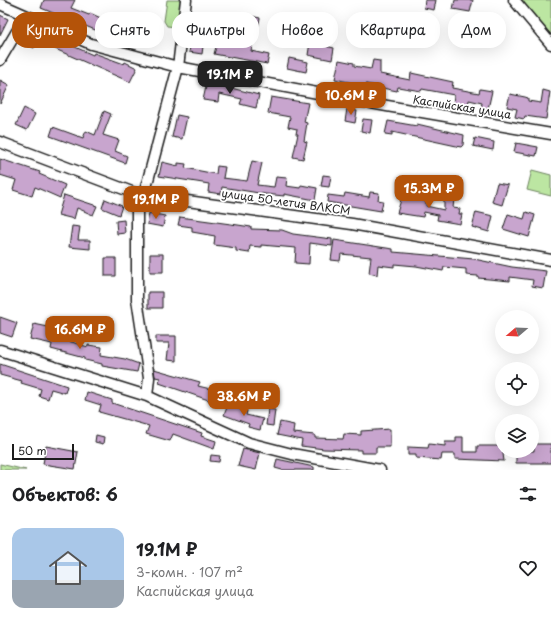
<!DOCTYPE html>
<html lang="ru">
<head>
<meta charset="utf-8">
<style>
  :root { --surface:#fff; --page:#f2f2f2; --text:#202124; --muted:#757577; --accent:#b45309 }
  body { margin:0; font-family:"Playpen Sans",sans-serif; background:var(--page); color:var(--text); height:100vh; display:flex; flex-direction:column; font-size:15px; white-space:nowrap }
  * { box-sizing:border-box; margin:0 }
  p { font-size:13px; color:var(--muted) }
  .icon { flex:none; width:22px; height:22px; fill:none; stroke:currentColor; stroke-width:2; stroke-linecap:round; stroke-linejoin:round }
  .map { position:relative; height:470px; overflow:hidden }
  .panel { display:flex; flex-direction:column; background:var(--surface); flex:1 }
  .panel>* { flex:none }
  .hud { position:absolute; left:12px; top:12px; width:527px; height:36px; display:flex; gap:8px }
  .needle { width:26px; rotate:251deg }
  .fabs { position:absolute; left:495px; top:310px; display:grid; gap:8px }
  .fabs a { display:grid; place-items:center; width:44px; height:44px; border-radius:50%; background:var(--surface); box-shadow:0 4px 16px #0002; font-size:20px }
  .scale { position:absolute; left:12px; bottom:10px; width:62px; box-sizing:border-box; padding-left:4px; border:2px solid #1c1c1c; border-top:0; font-size:11px; line-height:14px; white-space:nowrap; color:#1c1c1c; -webkit-text-stroke:3px #fff; paint-order:stroke }
  .price { position:absolute; translate:-50% -34px; padding:0 9px; border-radius:8px; background:var(--accent); color:#fff; font-size:13px; line-height:26px; filter:drop-shadow(0 1px 2px #0008) }
  .price::after { content:''; position:absolute; left:50%; top:24px; width:12px; height:9px; margin-left:-6px; background:inherit; clip-path:polygon(0 0,100% 0,50% 100%) }
  .price.active { background:#222; color:#fff }
  ul { padding:0; list-style:none }
  li { display:flex; align-items:center; gap:12px; height:100px; padding:0 12px }
  li span { display:grid; place-items:center; flex:none; width:112px; height:80px; border-radius:12px; color:#555 }
  li>.icon { margin-inline-start:auto }
  span .icon { width:48px; height:48px; fill:#fffc; stroke-width:1 }
  li b { font-size:17px }
  h2 { display:flex; justify-content:space-between; align-items:center; height:48px; padding:0 12px; font-size:17px }
  .pill { padding:0 14px; border-radius:16px; background:var(--surface); box-shadow:0 4px 16px #0002; font-size:14px; line-height:36px }
  .pill.active { background:var(--accent); color:#fff }
  .map>svg:first-child { display:block }
  .green { fill:#bce6a2; stroke:#6c815f }
  .building { fill:#c8a5ce; stroke:#1c1c1c }
  .lines { fill:none; stroke-linecap:round; stroke-linejoin:round }
  .street-casing { stroke:#1c1c1c; stroke-width:13 }
  .street { stroke:#fff; stroke-width:10 }
  .labels { text-anchor:middle; stroke-width:3.5; stroke-linejoin:round; paint-order:stroke }
  .street-label { font-size:11px; fill:#1c1c1c; stroke:#fff }
</style>
</head>
<body>
<div class="map">
<svg width="551" height="470" viewBox="0 0 551 470">
  <rect width="100%" height="100%" fill="#fff"/>
  <filter id="ink" filterUnits="userSpaceOnUse"><feTurbulence type="fractalNoise" baseFrequency=".025" numOctaves="2"/><feDisplacementMap in="SourceGraphic" scale="8" xChannelSelector="R" yChannelSelector="G"/><feConvolveMatrix kernelMatrix="1 2 1 2 8 2 1 2 1" color-interpolation-filters="sRGB"/></filter>
  <g filter="url(#ink)">
    <path class="green" d="M167 0H185L182 24 177 27 167 26 164 21Z
      M519 0H551V40Z
      M532 170 551 175V196L527 190Z
      M0 464 26 470H0Z"/>
    <path class="building" d="M44 0H75L71 8 89 15 90 13 122 28 123 26 151 36 147 45 117 33 115 38 41 8Z
      M425 0H436L434 10 424 8Z
      M455 0H473L470 12 453 9Z
      M0 15 8 19 0 35Z
      M251 16 260 18 258 29 248 27Z
      M471 16 498 18 496 36 468 32Z
      M314 17 321 18 316 44 334 48 332 60 308 55Z
      M28 26 93 55 94 53 124 64 125 62 137 68 130 82 37 41 34 48 19 41Z
      M192 37 204 39 202 54 189 52Z
      M218 40 252 46 251 51 269 55 267 64 214 54Z
      M289 58 308 62 306 72 287 68Z
      M339 60 354 63V66L371 69 373 60 380 61V74L410 80 411 73 453 82 452 88 479 93 480 89 492 91 488 109 481 108 482 103 469 100 468 106 453 104 454 95 422 89 421 91 398 87 397 91 382 88V87L366 84V86L335 79Z
      M0 80 9 85 0 104Z
      M207 82 259 95 256 108 240 104 242 99 219 94 218 102 203 100Z
      M543 90 550 92 546 119 525 116 524 119 515 117 517 109 507 107 510 94 525 97 528 98V101L541 103Z
      M271 97 308 103 304 122 307 123 304 141 307 142 303 159 293 157 298 134H296L297 129 288 127 290 117 268 113Z
      M24 108 35 114 27 130 16 125Z
      M347 109 357 111 355 123 345 121Z
      M104 111 111 114 103 135 119 140 115 151 127 156 125 163 50 136 53 127 83 138 86 131 95 135Z
      M177 115 187 117 182 139 172 137Z
      M363 119 372 120 370 133 361 131Z
      M388 121 417 126V124L464 135 463 145 461 147 392 132V135L385 134Z
      M475 138 494 142 493 150 473 146Z
      M516 143 538 147 536 156 514 152Z
      M0 159 40 172 39 174 65 185 60 198 35 187 32 196 13 190 16 180 0 175Z
      M252 161 262 163 257 185 274 187 276 177 287 178 286 186 300 188 301 185 317 188 315 200 284 194V196L265 194 222 187 221 194 208 192 209 184 159 176 162 162 178 166V163L186 164 185 168 216 174 217 166 225 167 223 178 247 181Z
      M323 175 331 176 329 187 321 186Z
      M497 183 508 185 502 205 492 202Z
      M370 192 379 193 378 200 383 201 381 211 327 202 328 195 344 197 345 193 369 197Z
      M403 193 413 195 412 199 426 201V206L444 210V198L454 199 453 208 460 209 459 214H462L460 224 437 220 438 215 424 212 423 217 397 213Z
      M64 195 97 206 93 215 77 208 74 219 58 215Z
      M105 199 122 206 119 215 102 208Z
      M476 212 493 216 489 232 472 227Z
      M526 212 535 215 529 237 503 229 508 214 524 219Z
      M149 213 165 216 163 227 147 224Z
      M180 217 238 225 251 227V229L282 230 293 234 332 239V246L310 243 309 264 295 263 296 248 261 245V247L250 246 249 253 236 251V248L214 245 215 236 192 232V227L178 225Z
      M124 220 125 233 117 234 116 221Z
      M72 226 80 227 78 240H90V249L69 247Z
      M334 240 393 249V252L474 259 512 267 546 271 543 288 532 286 533 280 510 277V281L478 278V276L466 275V269L444 267 443 271 416 266 394 264V267L378 265 377 275 369 273 371 257 341 254 340 261 331 260Z
      M150 254H163V272H150Z
      M105 258H116V276H105Z
      M148 292H162V308H148Z
      M0 317 17 323 12 337 0 333Z
      M102 320H110V333H102Z
      M34 324 53 328 52 333 66 337 65 340 88 347V345L102 347 101 355 125 359 139 364 137 372 102 366V364L85 360V358L51 349 52 344 30 339Z
      M156 336H176V361L167 360 169 343H156Z
      M0 364 67 386 65 393 51 389 48 399 39 396 41 389 21 383 22 381 0 375Z
      M154 369 200 382 198 386 223 392 220 404 159 383 160 378 155 377Z
      M87 392 112 400V403L202 433 201 436 216 441 214 449 173 434 170 441 146 434 149 426 99 412 101 405 85 400Z
      M228 405 247 411 246 415 263 419 260 430 248 427 249 424 224 415Z
      M268 409 275 410 273 426 266 425Z
      M280 422 294 425 293 433 315 435V438L343 439 344 434 361 435V431L390 429V447H376V453H361V450L324 449 301 446 302 440 277 435Z
      M96 435 104 437 103 444 95 442Z
      M456 437H463V452H477V446H502L504 461 455 459V454H442L441 460 416 458V455H408V447L428 448 429 444 445 446V442H456Z
      M534 444H551V463H516V451H534Z
      M46 446 78 452 75 469 43 464Z
      M243 449 260 453 256 470 238 466Z
      M211 455 220 456 219 462 210 461Z
      M277 459 314 467V470H282L275 468Z"/>
    <g class="lines">
      <g class="street-casing">
        <path id="street" d="M514 0 551 44
          M0 4 91 44 178 67 387 106 551 134
          M0 60 26 16
          M0 142 137 194 352 224 551 260
          M137 194V299L149 378 147 396
          M144 195 178 67 186 0
          M0 350 147 396 249 443 292 454 380 470"/>
      </g>
      <use href="#street" class="street"/>
    </g>
  </g>
  <g class="labels">
    <g class="street-label">
      <text transform="translate(462 107) rotate(9)" y="4">Каспийская улица</text>
      <text transform="translate(286 202) rotate(8)" y="4">улица 50-летия ВЛКСМ</text>
    </g>
  </g>
</svg>
<div class="fabs">
<a><svg class="needle" viewBox="-14 -14 28 28"><path d="M0-13l5 13h-10z" fill="#e53935"/><path d="M0 13l5-13h-10z" fill="#757577"/></svg></a>
<a><svg class="icon" aria-label="locate" viewBox="0 0 24 24"><circle cx="12" cy="12" r="6"/><path d="M12 2v4M12 18v4M2 12h4M18 12h4"/></svg></a>
<a><svg class="icon" aria-label="layers" viewBox="0 0 24 24"><path d="M12 4l9 5-9 5-9-5zM3 14l9 5 9-5"/></svg></a>
</div>
<div class="scale">50 m</div>
<b class="price active" style="left:230px;top:95px">19.1M ₽</b>
<b class="price" style="left:351px;top:116px">10.6M ₽</b>
<b class="price" style="left:429px;top:209px">15.3M ₽</b>
<b class="price" style="left:156px;top:220px">19.1M ₽</b>
<b class="price" style="left:80px;top:350px">16.6M ₽</b>
<b class="price" style="left:244px;top:417px">38.6M ₽</b>
<div class="hud">
<a class="pill active">Купить</a>
<a class="pill">Снять</a>
<a class="pill">Фильтры</a>
<a class="pill">Новое</a>
<a class="pill">Квартира</a>
<a class="pill">Дом</a>
</div>
</div>
<section class="panel">
<h2>Объектов: 6<svg class="icon" aria-label="filters" viewBox="0 0 24 24"><path d="M4 7h16M4 17h16"/><circle cx="9" cy="7" r="2"/><circle cx="15" cy="17" r="2"/></svg></h2>
<ul>
<li><span style="background:linear-gradient(#a9c7e8 65%,#9aa5b1 0)"><svg class="icon" aria-label="home" viewBox="0 0 24 24"><path d="M3 11l9-7 9 7M6 9v11h12V9"/></svg></span><div><b>19.1M ₽</b><p>3-комн. · 107 m²</p><p>Каспийская улица</p></div><svg class="icon" aria-label="heart" viewBox="0 0 24 24"><path d="M12 20l-8-8c-3-5 5-10 8-4 3-6 11-1 8 4z"/></svg></li>
</ul>
</section>
</body>
</html>
